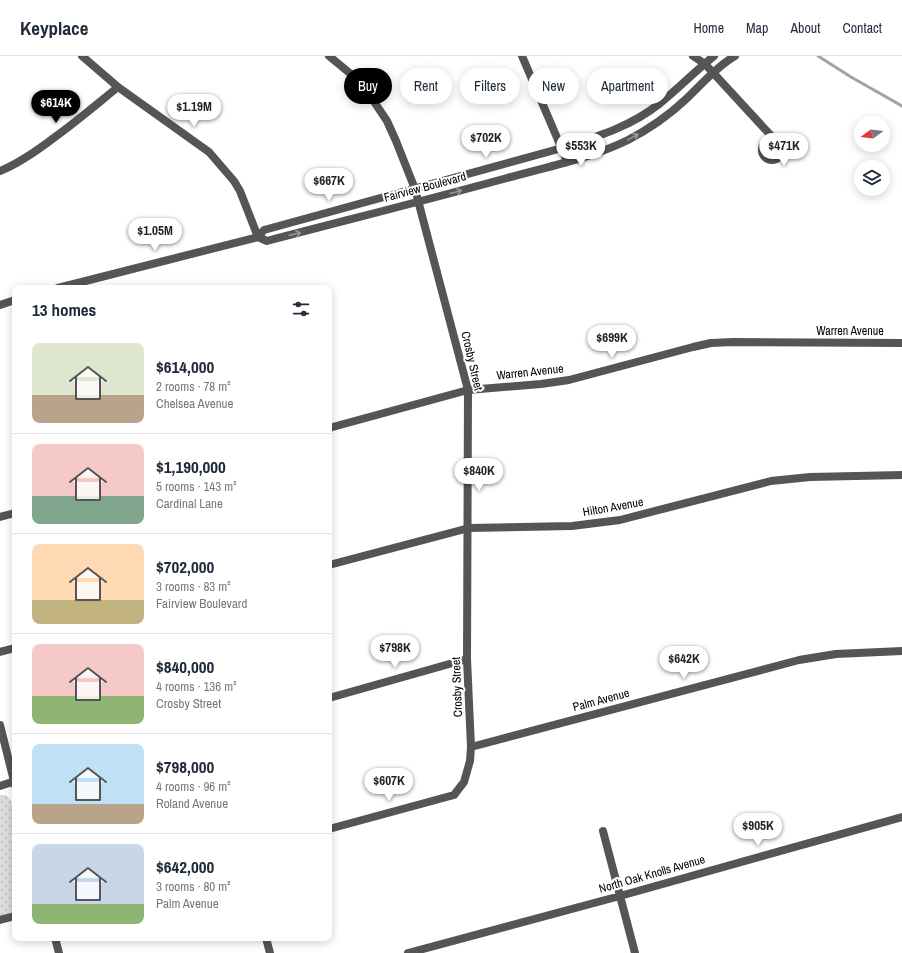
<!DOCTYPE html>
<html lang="en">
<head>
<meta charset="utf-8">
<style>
  :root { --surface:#fff; --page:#f6f6f7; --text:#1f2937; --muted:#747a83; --line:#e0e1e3; --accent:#000 }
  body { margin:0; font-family:"Archivo Narrow",sans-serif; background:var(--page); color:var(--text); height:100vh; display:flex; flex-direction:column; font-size:15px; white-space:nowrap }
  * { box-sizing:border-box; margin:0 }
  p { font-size:13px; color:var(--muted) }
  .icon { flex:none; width:22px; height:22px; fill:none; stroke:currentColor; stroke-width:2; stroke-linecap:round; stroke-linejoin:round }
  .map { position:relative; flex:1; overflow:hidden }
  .sheet { position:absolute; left:12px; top:229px; width:320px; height:656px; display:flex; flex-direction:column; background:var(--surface); border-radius:8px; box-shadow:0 2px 10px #0003 }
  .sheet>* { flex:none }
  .guide { position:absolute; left:344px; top:12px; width:380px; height:36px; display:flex; gap:8px }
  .needle { width:26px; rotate:255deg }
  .buttons { position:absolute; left:854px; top:60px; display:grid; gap:8px }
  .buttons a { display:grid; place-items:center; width:36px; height:36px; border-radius:50%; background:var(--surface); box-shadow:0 2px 10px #0003; font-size:20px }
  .price { position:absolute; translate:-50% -34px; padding:0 9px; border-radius:14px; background:#fff; color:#222; font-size:13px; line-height:26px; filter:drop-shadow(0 1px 2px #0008) }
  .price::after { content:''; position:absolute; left:50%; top:24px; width:12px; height:9px; margin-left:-6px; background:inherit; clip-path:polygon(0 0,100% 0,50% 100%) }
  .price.current { background:var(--accent); color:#fff }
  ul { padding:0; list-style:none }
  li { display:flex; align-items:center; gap:12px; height:100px; padding:0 20px }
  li+li { border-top:1px solid var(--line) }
  li span { display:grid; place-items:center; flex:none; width:112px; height:80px; border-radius:8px; color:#555 }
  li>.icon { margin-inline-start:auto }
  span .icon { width:48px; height:48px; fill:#fffc; stroke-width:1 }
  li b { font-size:17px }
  h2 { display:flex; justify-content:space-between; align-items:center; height:48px; padding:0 20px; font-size:17px }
  .pill { padding:0 14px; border-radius:18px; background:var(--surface); box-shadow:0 2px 10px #0003; font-size:14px; line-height:36px }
  .pill.current { background:var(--accent); color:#fff }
  header { display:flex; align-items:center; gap:24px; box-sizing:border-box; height:56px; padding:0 20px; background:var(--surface); border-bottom:1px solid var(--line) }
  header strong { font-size:19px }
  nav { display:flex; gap:22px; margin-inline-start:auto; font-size:14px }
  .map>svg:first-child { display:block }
  .park { fill:url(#park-dots) }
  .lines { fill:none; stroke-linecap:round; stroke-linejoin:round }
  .stream { stroke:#a3a3a3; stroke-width:3 }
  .minor { stroke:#555; stroke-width:8 }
  .tertiary { stroke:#555; stroke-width:8 }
  .oneway { stroke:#999 }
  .labels { text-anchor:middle; stroke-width:4; stroke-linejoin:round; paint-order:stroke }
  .street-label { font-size:12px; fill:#000; stroke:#fff }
</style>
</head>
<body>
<header>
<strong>Keyplace</strong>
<nav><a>Home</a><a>Map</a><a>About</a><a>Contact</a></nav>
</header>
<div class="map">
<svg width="902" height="897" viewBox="0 0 902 897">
  <defs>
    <pattern id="park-dots" width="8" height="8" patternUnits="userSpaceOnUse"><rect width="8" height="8" fill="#dcdcdc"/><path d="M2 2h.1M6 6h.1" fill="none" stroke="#bbb" stroke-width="1.8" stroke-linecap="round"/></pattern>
  </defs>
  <rect width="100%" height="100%" fill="#fff"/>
  <path class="park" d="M0 739H6L11 745 15 760V856L0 860Z"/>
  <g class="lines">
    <path class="stream" d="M818 0 851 21 902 50"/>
    <path class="minor" d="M82 0 118 31 209 96 234 125 240 135 258 181
      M522 0 567 105
      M705 8 776 85
      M762 94a10 10 0 1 1 20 0a10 10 0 1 1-20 0Z
      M0 115C20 107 38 94 55 81 77 65 97 48 118 31
      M329 372 468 334 541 328 569 324 693 291 711 287 733 286 902 287
      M0 461 15 457
      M329 509 469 472 572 470 620 464 771 425 810 421 902 419
      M0 596 15 592
      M329 642 467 603
      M0 669 15 729
      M471 691 799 604 836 598 902 595
      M0 730 15 725
      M329 773 454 739 464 726 470 705 471 691 467 603 468 334 415 133 396 85 387 65 371 41 352 19 329 0
      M603 775 635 897
      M0 864 15 860
      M55 882 59 897
      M266 882 270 897
      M408 897 620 840 902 761"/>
    <path class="tertiary" d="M693 0 705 8
      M258 181 267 185C347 164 427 144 507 122 546 111 592 102 628 84 649 73 668 60 685 44 701 29 716 11 735 0
      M58 232 258 181 264 174 562 92C596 81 630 71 659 48 678 33 695 15 714 0
      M0 249 15 244"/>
  </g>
  <defs><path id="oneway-shaft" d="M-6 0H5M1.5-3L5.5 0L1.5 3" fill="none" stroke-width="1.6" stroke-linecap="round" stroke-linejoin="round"/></defs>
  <g class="oneway">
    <use href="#oneway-shaft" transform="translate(633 81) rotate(-29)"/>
    <use href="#oneway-shaft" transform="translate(456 136) rotate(-15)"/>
    <use href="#oneway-shaft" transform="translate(295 178) rotate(-14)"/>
  </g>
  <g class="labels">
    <g class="street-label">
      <text transform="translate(425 131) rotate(-15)" y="4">Fairview Boulevard</text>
      <text x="850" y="279">Warren Avenue</text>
      <text transform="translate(472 305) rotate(77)" y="4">Crosby Street</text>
      <text transform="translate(530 316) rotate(-6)" y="4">Warren Avenue</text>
      <text transform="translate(613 451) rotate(-10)" y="4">Hilton Avenue</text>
      <text transform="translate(457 631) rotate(-92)" y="4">Crosby Street</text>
      <text transform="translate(601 644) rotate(-15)" y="4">Palm Avenue</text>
      <text transform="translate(652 818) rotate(-16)" y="4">North Oak Knolls Avenue</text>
    </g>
  </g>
</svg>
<div class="buttons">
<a><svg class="needle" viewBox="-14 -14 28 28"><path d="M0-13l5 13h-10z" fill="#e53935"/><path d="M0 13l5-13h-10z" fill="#747a83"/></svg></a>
<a><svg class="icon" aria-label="layers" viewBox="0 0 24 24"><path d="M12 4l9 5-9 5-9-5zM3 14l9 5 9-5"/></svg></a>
</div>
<b class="price current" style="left:56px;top:68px">$614K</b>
<b class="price" style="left:194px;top:72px">$1.19M</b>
<b class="price" style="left:486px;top:103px">$702K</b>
<b class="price" style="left:581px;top:111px">$553K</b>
<b class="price" style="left:784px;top:111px">$471K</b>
<b class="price" style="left:329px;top:146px">$667K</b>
<b class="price" style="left:155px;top:196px">$1.05M</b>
<b class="price" style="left:612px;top:303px">$699K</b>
<b class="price" style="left:479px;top:436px">$840K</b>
<b class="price" style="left:395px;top:613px">$798K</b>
<b class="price" style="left:684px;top:624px">$642K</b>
<b class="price" style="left:389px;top:746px">$607K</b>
<b class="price" style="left:758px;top:791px">$905K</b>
<div class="guide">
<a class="pill current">Buy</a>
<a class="pill">Rent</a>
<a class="pill">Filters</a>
<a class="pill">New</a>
<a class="pill">Apartment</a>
</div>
<section class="sheet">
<h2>13 homes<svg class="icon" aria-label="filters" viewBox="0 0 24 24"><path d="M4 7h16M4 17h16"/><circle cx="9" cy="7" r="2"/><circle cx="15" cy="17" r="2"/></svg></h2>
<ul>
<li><span style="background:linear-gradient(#dfe7d0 65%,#b9a48a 0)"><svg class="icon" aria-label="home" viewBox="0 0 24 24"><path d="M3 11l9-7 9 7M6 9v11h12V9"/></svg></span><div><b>$614,000</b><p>2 rooms · 78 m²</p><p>Chelsea Avenue</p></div></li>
<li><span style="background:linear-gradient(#f6c9c9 65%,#7fa58c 0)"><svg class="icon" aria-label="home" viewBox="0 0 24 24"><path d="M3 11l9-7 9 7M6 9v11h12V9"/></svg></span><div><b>$1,190,000</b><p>5 rooms · 143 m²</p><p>Cardinal Lane</p></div></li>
<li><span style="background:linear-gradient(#ffd9b3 70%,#c2b280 0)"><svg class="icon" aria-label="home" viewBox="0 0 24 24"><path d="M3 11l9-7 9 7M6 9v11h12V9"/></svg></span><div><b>$702,000</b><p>3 rooms · 83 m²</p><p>Fairview Boulevard</p></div></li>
<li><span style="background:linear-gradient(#f6c9c9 65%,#8fb573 0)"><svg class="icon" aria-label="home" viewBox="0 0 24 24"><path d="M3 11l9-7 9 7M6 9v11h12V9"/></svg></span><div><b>$840,000</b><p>4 rooms · 136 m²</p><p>Crosby Street</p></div></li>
<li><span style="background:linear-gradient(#bfe0f5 75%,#b9a48a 0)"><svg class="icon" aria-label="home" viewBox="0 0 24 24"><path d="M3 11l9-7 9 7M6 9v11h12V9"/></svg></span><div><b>$798,000</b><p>4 rooms · 96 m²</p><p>Roland Avenue</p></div></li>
<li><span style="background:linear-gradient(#c9d6e8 75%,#8fb573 0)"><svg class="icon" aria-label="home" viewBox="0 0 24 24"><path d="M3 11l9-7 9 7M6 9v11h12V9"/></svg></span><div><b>$642,000</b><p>3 rooms · 80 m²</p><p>Palm Avenue</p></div></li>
</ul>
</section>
</div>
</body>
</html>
